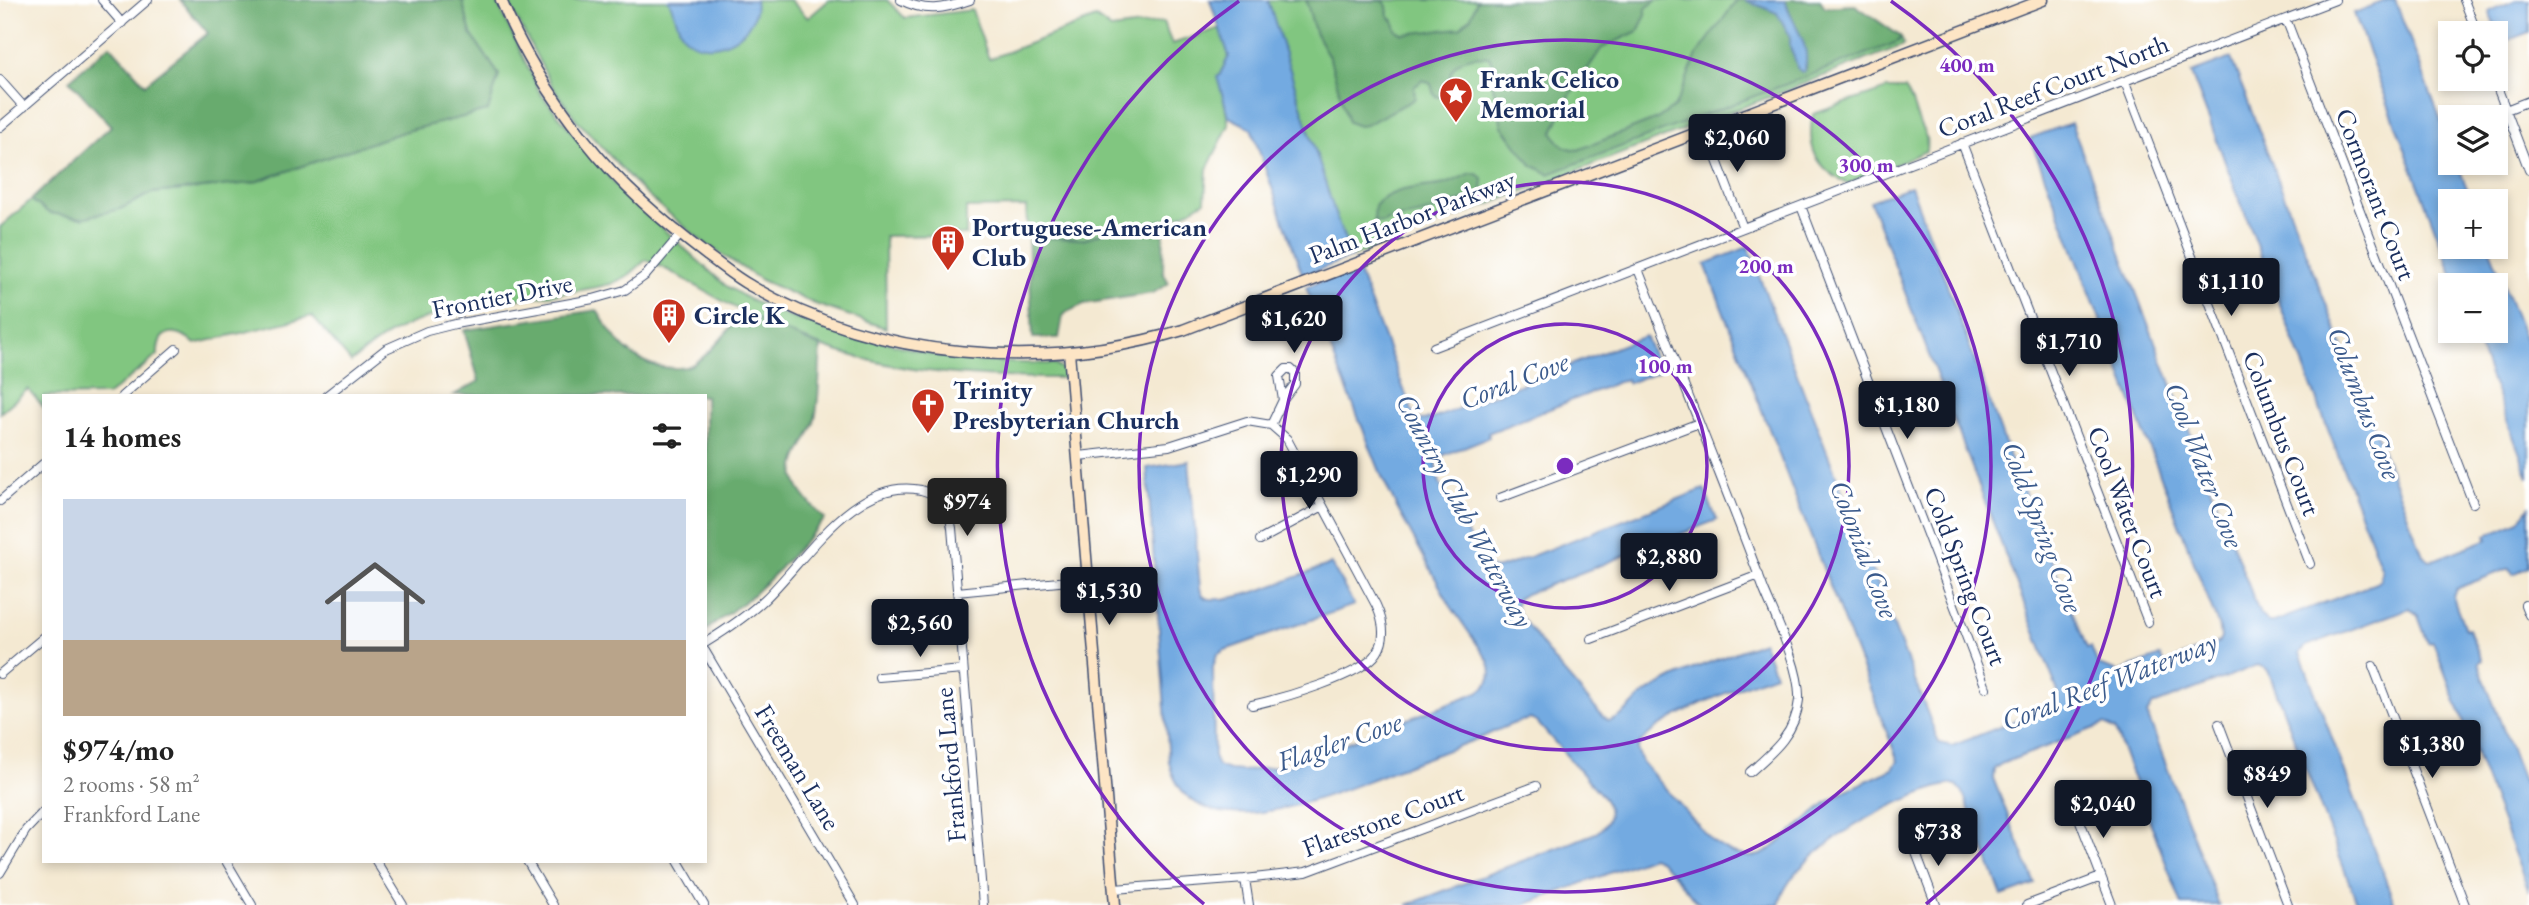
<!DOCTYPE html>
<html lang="en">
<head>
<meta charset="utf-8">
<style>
  :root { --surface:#fff; --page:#f2f2f2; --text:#222; --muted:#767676; --line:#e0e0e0; --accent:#111827 }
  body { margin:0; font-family:"EB Garamond",serif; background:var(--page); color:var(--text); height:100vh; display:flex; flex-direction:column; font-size:26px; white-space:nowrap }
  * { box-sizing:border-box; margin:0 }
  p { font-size:23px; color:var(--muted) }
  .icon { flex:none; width:38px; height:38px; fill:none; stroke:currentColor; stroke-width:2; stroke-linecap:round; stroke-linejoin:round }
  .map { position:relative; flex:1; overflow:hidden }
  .panel { position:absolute; left:42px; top:394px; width:665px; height:469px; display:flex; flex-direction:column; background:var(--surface); border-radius:0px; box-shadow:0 4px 10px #0003 }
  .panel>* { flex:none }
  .controls { position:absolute; left:2438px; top:21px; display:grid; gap:14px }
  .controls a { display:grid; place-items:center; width:70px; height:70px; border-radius:0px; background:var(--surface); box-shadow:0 4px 10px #0003; font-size:35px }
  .price { position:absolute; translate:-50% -60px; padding:0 16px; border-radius:7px; background:var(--accent); color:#fff; font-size:23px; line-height:46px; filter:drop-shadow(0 2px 4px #0008) }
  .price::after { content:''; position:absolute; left:50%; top:42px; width:21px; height:16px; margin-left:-10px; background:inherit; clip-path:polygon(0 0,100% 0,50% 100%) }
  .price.on { background:#222; color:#fff }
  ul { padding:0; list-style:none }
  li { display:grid; align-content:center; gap:14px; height:371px; padding:0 21px }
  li+li { border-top:2px solid var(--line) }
  li span { display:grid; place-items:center; height:217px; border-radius:0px; color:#555 }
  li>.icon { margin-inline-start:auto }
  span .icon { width:126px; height:126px; fill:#fffc; stroke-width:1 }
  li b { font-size:30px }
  h2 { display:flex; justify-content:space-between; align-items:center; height:84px; padding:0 21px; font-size:30px }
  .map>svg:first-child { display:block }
  .green { fill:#81c680; stroke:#4e7a6f; stroke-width:2 }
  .forest { fill:#68ab6e; stroke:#426d66; stroke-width:2 }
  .water { fill:#73aae1; stroke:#476ca0; stroke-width:2 }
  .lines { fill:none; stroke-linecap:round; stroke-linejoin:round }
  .street-casing { stroke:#3c4b6f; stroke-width:10 }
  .secondary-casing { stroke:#3c4b6f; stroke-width:13 }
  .street { stroke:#fff; stroke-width:8 }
  .secondary { stroke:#fde5c5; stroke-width:10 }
  .ring { fill:none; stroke:#7b2cbf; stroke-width:3.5 }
  .labels { text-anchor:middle; stroke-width:7; stroke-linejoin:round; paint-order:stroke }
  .poi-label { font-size:26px; font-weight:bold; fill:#1b2f5e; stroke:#fff; text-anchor:start }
  .street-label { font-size:26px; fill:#1b2f5e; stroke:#fff }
  .water-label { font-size:28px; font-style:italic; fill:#3a5a8c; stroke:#fff }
  .centre { fill:#7b2cbf; stroke:#fff; stroke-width:3.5 }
  .ring-label { font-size:21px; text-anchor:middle; font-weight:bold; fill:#7b2cbf; stroke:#fff; stroke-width:7; stroke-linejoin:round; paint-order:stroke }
</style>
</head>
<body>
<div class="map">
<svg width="2529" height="905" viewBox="0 0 2529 905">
  <rect width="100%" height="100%" fill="#fff"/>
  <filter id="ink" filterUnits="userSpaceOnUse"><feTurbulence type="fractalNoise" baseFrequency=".0143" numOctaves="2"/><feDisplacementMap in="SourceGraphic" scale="14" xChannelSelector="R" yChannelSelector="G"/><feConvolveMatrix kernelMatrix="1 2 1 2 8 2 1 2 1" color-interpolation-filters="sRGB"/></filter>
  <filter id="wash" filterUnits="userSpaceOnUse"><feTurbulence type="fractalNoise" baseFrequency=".00686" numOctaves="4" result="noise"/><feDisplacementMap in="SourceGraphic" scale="28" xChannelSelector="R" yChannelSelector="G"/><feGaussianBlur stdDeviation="1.57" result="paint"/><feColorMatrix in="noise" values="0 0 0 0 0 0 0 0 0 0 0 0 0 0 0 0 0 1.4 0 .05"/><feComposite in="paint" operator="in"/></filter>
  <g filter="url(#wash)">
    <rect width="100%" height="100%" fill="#f4e9d2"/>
    <path class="green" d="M462 0H496L540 93 619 189 725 285 752 301 789 317 935 355 968 361 1055 364 1063 370 1065 378C962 378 875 373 779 329 751 316 724 303 698 287 681 278 665 267 646 260L628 276 611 284C542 301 459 298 395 331 379 339 365 351 351 362L312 316 195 344C179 328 157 327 158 355L108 395 44 396V408L28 389 0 413V227L31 200 49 213 120 209 152 193 213 187 406 131 487 111 499 75 471 34Z
      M507 0H790L808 18 829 0H887L905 18 972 10 989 59 1096 18 1111 29 1163 22 1172 44 1220 28 1229 56 1219 76 1229 125 1207 169 1205 201 1181 215 1153 223 1117 227 1085 239 1028 237 1026 207 966 208V235L885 236 886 328 815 304 761 280 703 242 643 192 575 118 551 84Z
      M1268 0H1820L1825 7 1855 5 1901 37 1904 45 1352 257 1337 220Z
      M1887 89H1905C1913 99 1913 106 1917 117 1923 135 1928 130 1926 151L1848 184C1816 168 1806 148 1813 114Z"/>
    <path class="forest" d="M180 0H462L471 34 499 75 488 111 406 131 252 183 152 193 120 209 82 218 49 213 31 200 111 126 69 80 110 45 145 84 208 33Z
      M1306 0 1384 1 1387 6 1388 15 1394 22 1396 30 1403 34 1460 28 1471 17 1477 0H1657L1646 8V15L1638 31 1602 48 1569 96 1553 132C1559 145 1564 148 1578 150L1657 119 1675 106 1697 55 1737 0H1745L1778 13 1791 37C1787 51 1796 61 1806 69 1808 42 1793 24 1785 0H1820L1825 7 1855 5 1901 37 1898 42 1549 174 1532 165 1502 126 1492 82 1494 66 1489 57C1465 54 1446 62 1450 90L1445 95 1438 97 1434 95 1431 84 1423 80 1414 87 1415 98 1411 101 1366 125 1359 126 1348 122 1330 59 1315 32Z
      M1471 173 1477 174 1483 179 1482 191 1476 196 1423 214 1388 220 1382 223 1374 221 1375 206C1391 186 1422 189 1445 184 1454 182 1462 176 1471 173Z
      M1164 220 1163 272 1169 283 1153 293 1084 304 1067 312 1063 316 1059 338H1033L1028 237 1085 239 1117 227Z
      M597 310C615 341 635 368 674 368 684 368 691 367 699 360 716 348 729 328 743 313L821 347C819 371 820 396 815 419 812 434 802 445 797 459 787 484 809 502 825 519L772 577 749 598 705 631V396L454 395 479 381 464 330Z"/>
    <path class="water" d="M668 0H755C761 32 714 60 687 39 677 31 676 11 668 0Z
      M1210 0H1268L1337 220 1352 257 1303 276 1251 128 1229 117 1217 77 1219 76 1229 56Z
      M1745 0H1785C1792 24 1813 46 1804 71L1802 72 1797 68C1796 56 1787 50 1791 37L1777 13Z
      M2387 0H2395L2450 144V163H2457L2472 201H2450V247H2489L2529 350V478L2473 331H2496V285H2456L2354 13Z
      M2516 0H2529V32L2501 43 2489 11Z
      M2231 58 2423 555 2430 560 2436 559 2488 539 2486 535 2519 521 2529 507V567L2513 574 2510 568 2463 586 2456 589 2453 597 2465 629 2468 628 2482 661 2478 663 2529 796V892L2433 642 2428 643 2418 616 2410 608 2306 646 2300 653 2395 905H2358L2269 673 2267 669 2258 665 2153 705 2147 714 2219 905H2182L2115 730 2105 724 2001 764 1994 769 1993 778 2035 884 2002 896 1962 791 1957 785 1950 784C1900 796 1790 851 1779 905H1700L1661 861 1652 857 1524 905H1407L1596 833C1610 824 1612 811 1604 798L1537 722 1530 719C1513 722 1496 731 1480 738 1445 751 1410 764 1375 778 1320 799 1190 854 1169 762L1147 468 1189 461 1200 588C1201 594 1203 598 1210 599 1238 603 1302 574 1331 564L1354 605 1225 650 1217 655 1213 667 1214 757 1218 766 1229 770 1243 771 1289 765 1478 692C1490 685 1494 674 1488 660L1450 605 1397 508 1383 479 1306 287 1357 268 1413 413 1420 420 1432 419 1645 336 1660 371 1628 383 1626 379 1488 433 1489 437 1439 457C1426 481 1474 543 1488 565L1494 569 1503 567 1704 489 1717 520 1526 594 1518 598 1516 606 1519 614 1556 663 1602 716 1609 721C1623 719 1632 703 1643 695 1680 671 1722 658 1763 642L1775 674C1743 686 1650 719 1637 749L1642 762 1712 841 1732 853 1750 857 1761 855 1771 849 1826 803 1849 789 1893 769 1898 761 1705 264 1748 247 1939 743 1952 746 2057 704 2058 692 1870 201 1911 186 2008 452 2087 648 2091 647 2098 665 2119 672 2160 656 2164 664 2219 642 2221 638 2220 630 2030 138 2071 123 2260 615 2268 622H2274L2376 583 2380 580 2382 570 2191 73Z"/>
  </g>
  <g filter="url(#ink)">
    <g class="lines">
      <g class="street-casing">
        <path id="street" d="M102 0 122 23
          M901 0C926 13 944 9 970 0
          M2464 0 2477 33
          M2286 19 2473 503
          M2494 79 2529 170
          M0 80 24 107
          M2125 82 2310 564
          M2506 110 2529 101
          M0 127 148 0
          M1705 129 1743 228
          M1962 143 2148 622
          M1801 206 1986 688
          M1638 269C1680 376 1724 482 1764 590 1776 619 1801 670 1799 700 1796 733 1773 752 1750 772
          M1434 347 2335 0
          M122 396 176 349
          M326 396 386 349 427 331 455 324 593 299 625 290 646 275 680 235
          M1271 425 1283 400 1295 384V373L1291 369H1286L1279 376 1283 400
          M1079 456 1169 446 1247 421 1271 425 1287 439 1376 605C1383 620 1387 638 1377 653 1363 676 1279 699 1252 705
          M1500 498 1699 423
          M0 501 44 463
          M1260 540 1323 506
          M957 592 1089 579
          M2525 605 2529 615
          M1591 639 1759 575
          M705 643C726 630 747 616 765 599 806 560 855 476 921 490 942 495 949 509 952 528L983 905
          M705 651 855 905
          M2373 666 2465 905
          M0 674 44 637
          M879 677 963 670
          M2219 724 2288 905
          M2066 784 2112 905
          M1912 842 1936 905
          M226 861 252 905
          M376 861 403 905
          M527 861 553 905
          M678 861 704 905
          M0 873 26 830 44 811
          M1245 879 1249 905
          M1114 889 1245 879 1306 872 1536 786
          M2027 905 2101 877"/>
      </g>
      <g class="secondary-casing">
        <path id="secondary" d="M501 0C522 52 550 96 585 140 621 186 662 221 708 256 722 266 736 278 751 286 878 360 1044 372 1183 330L2043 0
          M1069 352 1115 905"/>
      </g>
      <use href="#street" class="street"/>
      <use href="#secondary" class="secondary"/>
    </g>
  </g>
  <g class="ring">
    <circle cx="1565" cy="466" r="142"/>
    <circle cx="1565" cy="466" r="284"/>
    <circle cx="1565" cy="466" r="426"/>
    <path d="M1204 904A568 568 0 0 1 1239 1M1891 1A568 568 0 0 1 1926 904"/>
  </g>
  <defs>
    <g id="sight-pin" transform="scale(1.75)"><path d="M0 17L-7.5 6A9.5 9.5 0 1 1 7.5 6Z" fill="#c8321e" stroke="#fff"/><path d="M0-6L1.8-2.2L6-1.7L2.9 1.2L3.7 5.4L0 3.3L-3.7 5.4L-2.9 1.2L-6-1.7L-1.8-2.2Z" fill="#fff"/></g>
    <g id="building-pin" transform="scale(1.75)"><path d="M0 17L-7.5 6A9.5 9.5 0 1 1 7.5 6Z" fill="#c8321e" stroke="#fff"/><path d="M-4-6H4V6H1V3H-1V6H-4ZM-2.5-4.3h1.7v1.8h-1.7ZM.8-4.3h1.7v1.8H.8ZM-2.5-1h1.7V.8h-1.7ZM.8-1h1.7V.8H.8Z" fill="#fff"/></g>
    <g id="church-pin" transform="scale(1.75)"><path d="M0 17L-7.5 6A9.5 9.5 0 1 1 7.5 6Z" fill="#c8321e" stroke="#fff"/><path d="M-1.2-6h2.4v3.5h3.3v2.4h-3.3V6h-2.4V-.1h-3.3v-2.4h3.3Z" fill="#fff"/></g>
  </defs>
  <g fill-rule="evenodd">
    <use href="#sight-pin" x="1456" y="94"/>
    <use href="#building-pin" x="948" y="242"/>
    <use href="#building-pin" x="669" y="315"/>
    <use href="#church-pin" x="928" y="405"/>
  </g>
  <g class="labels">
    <g class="poi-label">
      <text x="1480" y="88">Frank Celico<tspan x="1480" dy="30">Memorial</tspan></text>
      <text x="972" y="236">Portuguese-American<tspan x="972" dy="30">Club</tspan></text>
      <text x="694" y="324">Circle K</text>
      <text x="953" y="399">Trinity<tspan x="953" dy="30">Presbyterian Church</tspan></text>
    </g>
    <g class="street-label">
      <text transform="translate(2053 86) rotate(-21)" y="9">Coral Reef Court North</text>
      <text transform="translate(2376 194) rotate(69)" y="9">Cormorant Court</text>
      <text transform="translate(1412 217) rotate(-21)" y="9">Palm Harbor Parkway</text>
      <text transform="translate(502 296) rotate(-11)" y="9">Frontier Drive</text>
      <text transform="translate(2282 433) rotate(69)" y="9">Columbus Court</text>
      <text transform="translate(2128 512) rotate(69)" y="9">Cool Water Court</text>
      <text transform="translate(1966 576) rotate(69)" y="9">Cold Spring Court</text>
      <text transform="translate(950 765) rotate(-95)" y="9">Frankford Lane</text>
      <text transform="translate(798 767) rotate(59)" y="9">Freeman Lane</text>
      <text transform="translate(1383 820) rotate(-20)" y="9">Flarestone Court</text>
    </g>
    <g class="water-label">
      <text transform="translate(1514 380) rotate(-21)" y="10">Coral Cove</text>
      <text transform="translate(2365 403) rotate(69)" y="10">Columbus Cove</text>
      <text transform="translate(2205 465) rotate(69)" y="10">Cool Water Cove</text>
      <text transform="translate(1465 510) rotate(62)" y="10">Country Club Waterway</text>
      <text transform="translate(2043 527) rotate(69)" y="10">Cold Spring Cove</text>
      <text transform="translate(1865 549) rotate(69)" y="10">Colonial Cove</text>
      <text transform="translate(2109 681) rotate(-21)" y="10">Coral Reef Waterway</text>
      <text transform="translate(1339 741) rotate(-19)" y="10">Flagler Cove</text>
    </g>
  </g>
  <circle cx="1565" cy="466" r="10" class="centre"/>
  <g class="ring-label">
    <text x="1967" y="72">400 m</text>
    <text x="1866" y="172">300 m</text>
    <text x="1766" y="273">200 m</text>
    <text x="1665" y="373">100 m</text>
  </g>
</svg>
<div class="controls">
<a><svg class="icon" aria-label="locate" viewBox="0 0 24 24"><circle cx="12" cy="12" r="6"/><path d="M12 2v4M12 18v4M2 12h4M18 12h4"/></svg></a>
<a><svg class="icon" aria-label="layers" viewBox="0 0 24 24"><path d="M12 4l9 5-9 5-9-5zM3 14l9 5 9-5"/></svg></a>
<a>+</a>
<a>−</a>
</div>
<b class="price" style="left:1737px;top:174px">$2,060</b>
<b class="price" style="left:2231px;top:318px">$1,110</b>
<b class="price" style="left:1294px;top:355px">$1,620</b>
<b class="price" style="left:2069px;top:378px">$1,710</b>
<b class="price" style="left:1907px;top:441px">$1,180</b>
<b class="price" style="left:1309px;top:511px">$1,290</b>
<b class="price on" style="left:967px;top:538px">$974</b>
<b class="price" style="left:1669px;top:593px">$2,880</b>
<b class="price" style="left:1109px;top:627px">$1,530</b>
<b class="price" style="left:920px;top:659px">$2,560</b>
<b class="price" style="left:2432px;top:780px">$1,380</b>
<b class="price" style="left:2267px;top:810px">$849</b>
<b class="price" style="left:2103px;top:840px">$2,040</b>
<b class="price" style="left:1938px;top:868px">$738</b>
<section class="panel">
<h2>14 homes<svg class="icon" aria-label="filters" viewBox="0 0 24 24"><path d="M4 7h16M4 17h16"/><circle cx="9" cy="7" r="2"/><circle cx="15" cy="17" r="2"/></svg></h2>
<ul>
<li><span style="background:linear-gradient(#c9d6e8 65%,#b9a48a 0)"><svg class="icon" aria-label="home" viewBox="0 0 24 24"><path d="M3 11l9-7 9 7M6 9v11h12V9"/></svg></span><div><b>$974/mo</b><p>2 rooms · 58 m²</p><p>Frankford Lane</p></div></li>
</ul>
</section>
</div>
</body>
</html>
